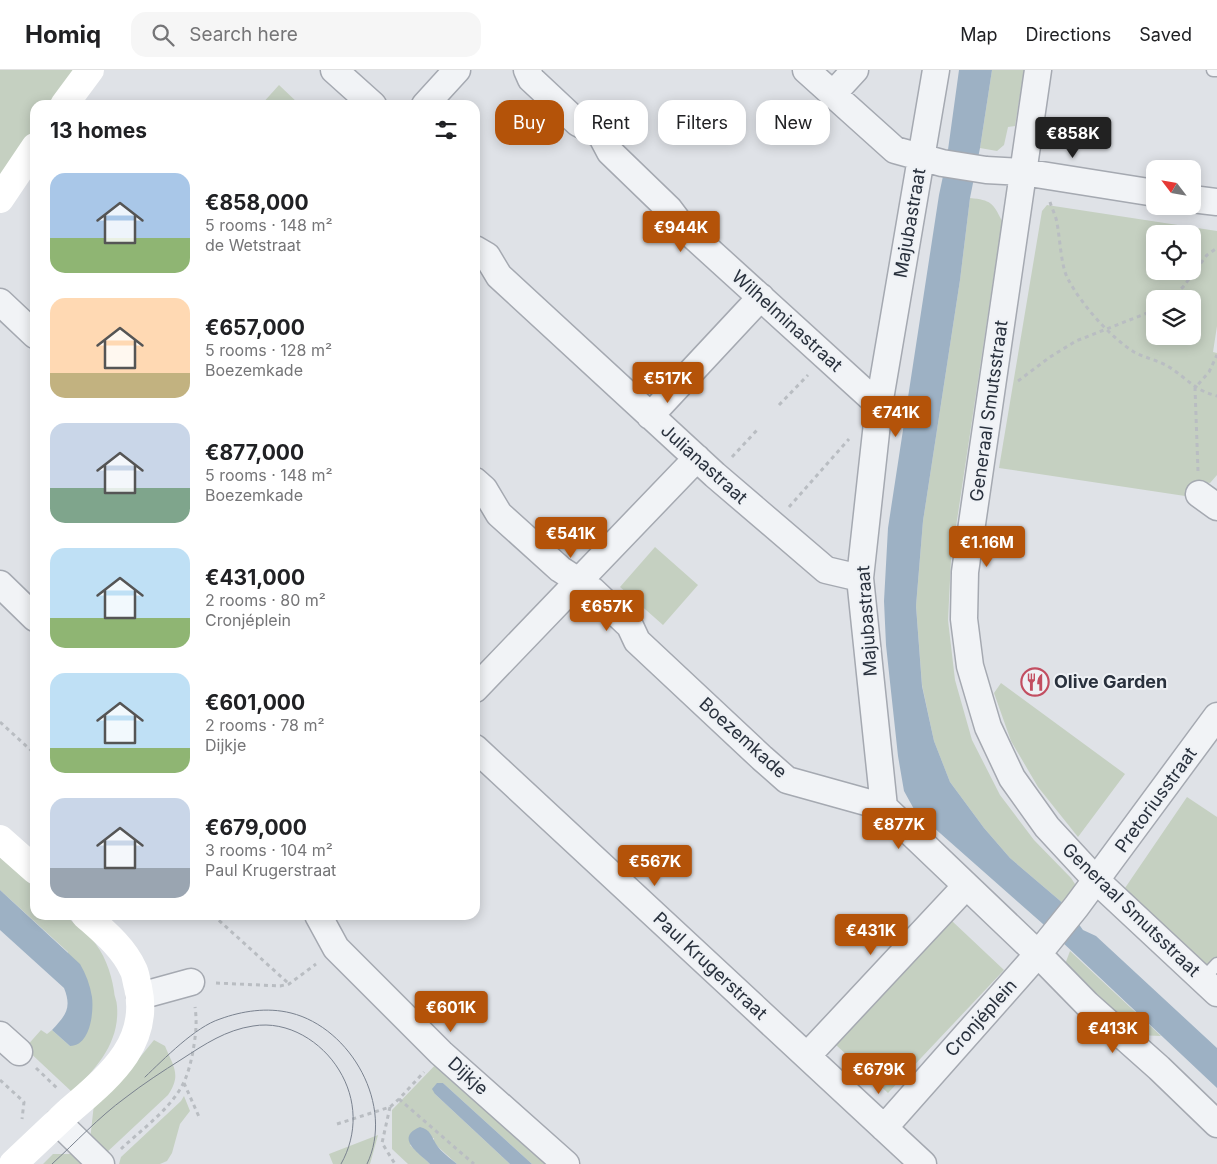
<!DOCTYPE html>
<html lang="en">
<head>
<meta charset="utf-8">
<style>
  :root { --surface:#fff; --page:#f6f6f6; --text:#202124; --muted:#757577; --line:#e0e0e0; --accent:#b45309 }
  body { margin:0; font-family:Inter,sans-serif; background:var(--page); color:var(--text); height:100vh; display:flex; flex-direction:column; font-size:19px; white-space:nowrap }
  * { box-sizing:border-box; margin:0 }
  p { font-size:16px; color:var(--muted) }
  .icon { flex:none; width:28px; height:28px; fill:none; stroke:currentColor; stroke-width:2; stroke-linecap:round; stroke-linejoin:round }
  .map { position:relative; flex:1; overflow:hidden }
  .sheet { position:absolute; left:30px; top:30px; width:450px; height:820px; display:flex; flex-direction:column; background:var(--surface); border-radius:15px; box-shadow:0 2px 12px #0003 }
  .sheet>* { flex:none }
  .hud { position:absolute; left:495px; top:30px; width:475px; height:45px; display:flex; gap:10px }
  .needle { width:32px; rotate:301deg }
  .buttons { position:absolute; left:1146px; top:90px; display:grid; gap:10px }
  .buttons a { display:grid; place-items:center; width:55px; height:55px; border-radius:10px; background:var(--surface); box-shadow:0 2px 12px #0003; font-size:25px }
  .price { position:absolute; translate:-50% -42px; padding:0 11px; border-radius:5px; background:var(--accent); color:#fff; font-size:16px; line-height:32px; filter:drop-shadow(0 1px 2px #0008) }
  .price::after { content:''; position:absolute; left:50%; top:30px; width:15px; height:11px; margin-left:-8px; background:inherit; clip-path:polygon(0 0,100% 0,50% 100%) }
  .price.on { background:#222; color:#fff }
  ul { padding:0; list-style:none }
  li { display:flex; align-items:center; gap:15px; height:125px; padding:0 20px }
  li span { display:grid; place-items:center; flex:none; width:140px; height:100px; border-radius:15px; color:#555 }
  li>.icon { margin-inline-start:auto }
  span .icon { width:60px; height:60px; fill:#fffc; stroke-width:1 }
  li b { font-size:21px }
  h2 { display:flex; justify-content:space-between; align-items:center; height:60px; padding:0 20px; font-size:21px }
  .tag { padding:0 18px; border-radius:15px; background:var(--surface); box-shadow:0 2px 12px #0003; font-size:18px; line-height:45px }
  .tag.on { background:var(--accent); color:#fff }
  header { display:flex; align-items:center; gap:30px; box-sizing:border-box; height:70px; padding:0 25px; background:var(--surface); border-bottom:1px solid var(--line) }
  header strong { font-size:24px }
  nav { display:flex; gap:28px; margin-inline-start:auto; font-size:18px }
  .search { width:350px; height:45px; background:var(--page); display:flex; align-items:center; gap:12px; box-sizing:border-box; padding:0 18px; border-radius:15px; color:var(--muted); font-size:19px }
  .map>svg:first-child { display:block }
  .green { fill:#c5d0c1; fill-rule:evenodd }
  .water { fill:#9db1c4 }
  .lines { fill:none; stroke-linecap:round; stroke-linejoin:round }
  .lane-casing { stroke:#a5a9b1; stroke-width:15 }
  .street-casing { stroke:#a5a9b1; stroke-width:29 }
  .path { stroke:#b9bdc2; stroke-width:3; stroke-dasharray:4 4; stroke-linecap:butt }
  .lane { stroke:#f1f3f6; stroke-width:12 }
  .street { stroke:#f1f3f6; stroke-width:26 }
  .secondary { stroke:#fff; stroke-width:28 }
  .tram { stroke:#7a828f; stroke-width:1 }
  .labels { text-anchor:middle; stroke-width:4; stroke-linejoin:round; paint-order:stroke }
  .street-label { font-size:18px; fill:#29313d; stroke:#eef1f5 }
  .poi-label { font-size:18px; font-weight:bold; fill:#29313d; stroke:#eef1f5; text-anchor:start }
</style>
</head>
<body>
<header>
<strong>Homiq</strong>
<div class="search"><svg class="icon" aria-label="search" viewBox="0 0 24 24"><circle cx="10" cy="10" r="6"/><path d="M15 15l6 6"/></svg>Search here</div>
<nav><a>Map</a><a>Directions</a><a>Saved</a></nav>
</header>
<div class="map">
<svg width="1217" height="1094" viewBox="0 0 1217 1094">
  <rect width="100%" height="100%" fill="#dfe2e7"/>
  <path class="green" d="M0 0H77L51 35H35V57L0 107Z
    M992 0H1024L1015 56 1008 57 1004 75 997 81 980 78Z
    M279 15 300 35H261Z
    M970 128C991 130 993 133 1002 151L951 490 948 550 955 610 972 670 1000 725 1034 770 1071 808 1079 820 1065 835 1010 788 984 758 950 712 934 671 922 615 916 536 923 451 960 210Z
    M1047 135 1217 161V256L1213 282 1217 283V405L1210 413 1196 411 1185 426 999 398 1042 141ZM1155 164H1192V201H1155ZM1155 229H1192V266H1155Z
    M655 477 698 515 663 555 620 517Z
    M1001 613 1125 704 1078 767 1038 717 1011 671 994 623Z
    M1187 727 1217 747V913L1131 835 1125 818Z
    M0 787 35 818V845H65C73 853 83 860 91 868 104 883 111 901 114 921 114 926 117 931 117 936 120 972 97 998 72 1022L25 978 41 960 47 964 52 960 70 976 68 882 0 820Z
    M952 851 1004 900 888 1023 836 975Z
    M1070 881 1161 966 1137 965 1064 897Z
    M154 970 165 976C173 996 182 1005 168 1025L105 1084 90 1070 94 1034 128 1002Z
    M441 989 445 1002 546 1094H532L443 1013 435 1024 510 1094H457L437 1076 434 1072V1068L410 1075 430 1094H408L392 1079V1040Z
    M184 1026 190 1041 180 1054 172 1083 167 1091 160 1094H119L121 1087 181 1031Z
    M378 1065 370 1094H333L329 1084Z
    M53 1084H73L84 1094H43Z"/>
  <path class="water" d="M959 0H992L980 78 970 128 960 210 923 451 916 536 922 616 934 671 950 712 984 758 1010 788 1065 835 1083 860 1096 866 1217 978V1018L1043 854 915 741 904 721 898 686 886 575 884 531 888 458 939 125 947 87Z
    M0 820 80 894C86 904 90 915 92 927 94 943 90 976 70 976L52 960C66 945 72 938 64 918L0 860Z
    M437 1013H443L532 1094H510L435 1024 432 1019Z
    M420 1057C431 1060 431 1066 436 1074 441 1082 450 1088 457 1094H430C419 1083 394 1068 420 1057Z"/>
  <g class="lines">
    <g class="lane-casing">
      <path id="lane" d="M1213 0H1217
        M1203 909 1217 894"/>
    </g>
    <g class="street-casing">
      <path id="street" d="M334 0 373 35
        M527 0 531 9 578 53 601 65 610 82 669 139 681 155 879 335
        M806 0 895 80 942 93 986 100 1023 102 1155 123
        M1038 0 965 502 964 549 970 596 988 657 1012 708 1047 757 1097 811 1217 923
        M832 25 855 0
        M425 35 457 0
        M1192 129 1217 132
        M475 179 487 186 499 206 715 405 826 500 860 508
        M0 232 35 265
        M650 346 761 227
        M475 411 484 419 499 444 560 499 592 520 630 556 637 571 762 688 787 710 884 737 1038 884 1087 934 1159 998 1217 1054
        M1199 424 1217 437
        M0 514 35 548
        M475 619 697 388
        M475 678 923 1094
        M884 737 860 508 879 335 936 0
        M318 845 336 878 441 983 566 1094
        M140 926 191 912
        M0 965 19 982
        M807 986 966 816
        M58 1052 101 1094
        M884 1058 1038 884 1076 837 1217 646"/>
    </g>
    <path class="path" d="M1050 132C1052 139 1056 146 1057 153 1060 168 1061 197 1068 209 1081 234 1110 267 1134 282 1145 288 1158 290 1169 297 1188 309 1194 320 1217 326
      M1169 229 1183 217 1207 185 1217 178
      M1018 311 1050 287 1076 271 1155 240
      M779 335 808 305
      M732 387 758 359
      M1198 401 1195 318 1209 302 1217 285
      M789 437 849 369
      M0 652 35 684
      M213 845 288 913
      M216 913 280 916 289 914 316 894
      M36 998 57 1018
      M0 1010 24 1032 22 1049
      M184 1013 200 1049
      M399 1029 474 1094
      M390 1037 382 1073 395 1094
      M337 1054 390 1037 399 1029 424 1002
      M121 1079C142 1059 171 1039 184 1012 189 1001 192 988 194 975 196 962 197 951 195 937"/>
    <use href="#lane" class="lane"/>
    <use href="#street" class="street"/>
    <path class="secondary" d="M64 35 90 0
      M0 129 35 77
      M0 769 35 800
      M13 1094C31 1077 50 1059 68 1042 107 1008 151 975 138 917 136 911 136 904 133 899 123 877 103 861 85 845"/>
    <path class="tram" d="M145 1007C164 989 195 957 220 949 242 941 267 937 291 943 351 958 395 1036 367 1094
      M52 1094C76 1072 99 1047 125 1028 143 1014 163 1001 182 989 205 974 226 960 253 956 288 950 322 972 339 1000 357 1029 358 1064 341 1094"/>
  </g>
  <defs>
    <g id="restaurant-ring" transform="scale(1.4375)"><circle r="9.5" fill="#eef1f5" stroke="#c24e61" stroke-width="1.5"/><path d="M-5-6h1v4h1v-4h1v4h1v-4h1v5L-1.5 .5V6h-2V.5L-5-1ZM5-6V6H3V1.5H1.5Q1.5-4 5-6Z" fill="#c24e61"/></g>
  </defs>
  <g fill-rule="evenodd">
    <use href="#restaurant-ring" x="1035" y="612"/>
  </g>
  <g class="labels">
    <g class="street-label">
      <text transform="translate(910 153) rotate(-80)" y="6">Majubastraat</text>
      <text transform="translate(787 251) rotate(42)" y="6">Wilhelminastraat</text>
      <text transform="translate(989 341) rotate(-82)" y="6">Generaal Smutsstraat</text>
      <text transform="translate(704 394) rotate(42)" y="6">Julianastraat</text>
      <text transform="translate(867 551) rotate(-94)" y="6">Majubastraat</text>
      <text transform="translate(743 668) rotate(42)" y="6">Boezemkade</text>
      <text transform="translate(1156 730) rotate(-54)" y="6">Pretoriusstraat</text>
      <text transform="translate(1131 840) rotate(44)" y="6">Generaal Smutsstraat</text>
      <text transform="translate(710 896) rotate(43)" y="6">Paul Krugerstraat</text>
      <text transform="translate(981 948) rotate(-48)" y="6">Cronjéplein</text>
      <text transform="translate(468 1006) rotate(42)" y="6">Dijkje</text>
    </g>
    <g class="poi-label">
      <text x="1054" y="618">Olive Garden</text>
    </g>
  </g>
</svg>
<div class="buttons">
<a><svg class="needle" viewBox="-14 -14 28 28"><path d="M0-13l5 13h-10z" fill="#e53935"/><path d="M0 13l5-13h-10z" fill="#757577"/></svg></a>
<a><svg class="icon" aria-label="locate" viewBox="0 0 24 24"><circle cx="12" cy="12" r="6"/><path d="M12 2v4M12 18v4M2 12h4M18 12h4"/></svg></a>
<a><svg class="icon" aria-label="layers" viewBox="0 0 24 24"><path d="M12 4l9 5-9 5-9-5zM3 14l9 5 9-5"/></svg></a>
</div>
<b class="price on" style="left:1073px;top:89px">€858K</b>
<b class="price" style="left:681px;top:183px">€944K</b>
<b class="price" style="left:668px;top:334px">€517K</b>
<b class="price" style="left:896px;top:368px">€741K</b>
<b class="price" style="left:571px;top:489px">€541K</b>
<b class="price" style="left:987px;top:498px">€1.16M</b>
<b class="price" style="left:607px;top:562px">€657K</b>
<b class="price" style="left:899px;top:780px">€877K</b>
<b class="price" style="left:655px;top:817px">€567K</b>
<b class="price" style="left:871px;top:886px">€431K</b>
<b class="price" style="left:451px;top:963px">€601K</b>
<b class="price" style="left:1113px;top:984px">€413K</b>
<b class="price" style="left:879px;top:1025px">€679K</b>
<div class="hud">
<a class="tag on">Buy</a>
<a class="tag">Rent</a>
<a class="tag">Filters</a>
<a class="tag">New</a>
</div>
<section class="sheet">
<h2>13 homes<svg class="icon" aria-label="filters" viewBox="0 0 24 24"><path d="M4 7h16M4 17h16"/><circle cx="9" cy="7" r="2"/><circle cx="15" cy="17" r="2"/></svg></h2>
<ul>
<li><span style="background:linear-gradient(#a9c7e8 65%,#8fb573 0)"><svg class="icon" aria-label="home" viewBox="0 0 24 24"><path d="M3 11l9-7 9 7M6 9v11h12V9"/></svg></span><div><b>€858,000</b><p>5 rooms · 148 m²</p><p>de Wetstraat</p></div></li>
<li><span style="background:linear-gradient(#ffd9b3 75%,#c2b280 0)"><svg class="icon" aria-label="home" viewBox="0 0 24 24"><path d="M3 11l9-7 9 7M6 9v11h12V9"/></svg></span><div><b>€657,000</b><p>5 rooms · 128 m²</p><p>Boezemkade</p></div></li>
<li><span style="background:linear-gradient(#c9d6e8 65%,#7fa58c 0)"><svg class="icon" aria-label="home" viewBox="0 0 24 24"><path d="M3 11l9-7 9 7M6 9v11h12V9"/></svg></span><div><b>€877,000</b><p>5 rooms · 148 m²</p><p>Boezemkade</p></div></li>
<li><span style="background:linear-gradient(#bfe0f5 70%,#8fb573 0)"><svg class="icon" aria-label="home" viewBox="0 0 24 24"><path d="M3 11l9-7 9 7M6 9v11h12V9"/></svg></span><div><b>€431,000</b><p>2 rooms · 80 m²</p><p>Cronjéplein</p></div></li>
<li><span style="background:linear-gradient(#bfe0f5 75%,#8fb573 0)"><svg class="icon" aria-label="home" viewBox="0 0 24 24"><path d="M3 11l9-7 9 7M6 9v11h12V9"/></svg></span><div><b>€601,000</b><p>2 rooms · 78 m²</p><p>Dijkje</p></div></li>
<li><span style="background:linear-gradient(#c9d6e8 70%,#9aa5b1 0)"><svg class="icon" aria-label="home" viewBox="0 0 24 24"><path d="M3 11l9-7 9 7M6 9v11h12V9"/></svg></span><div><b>€679,000</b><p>3 rooms · 104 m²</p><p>Paul Krugerstraat</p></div></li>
</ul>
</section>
</div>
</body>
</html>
